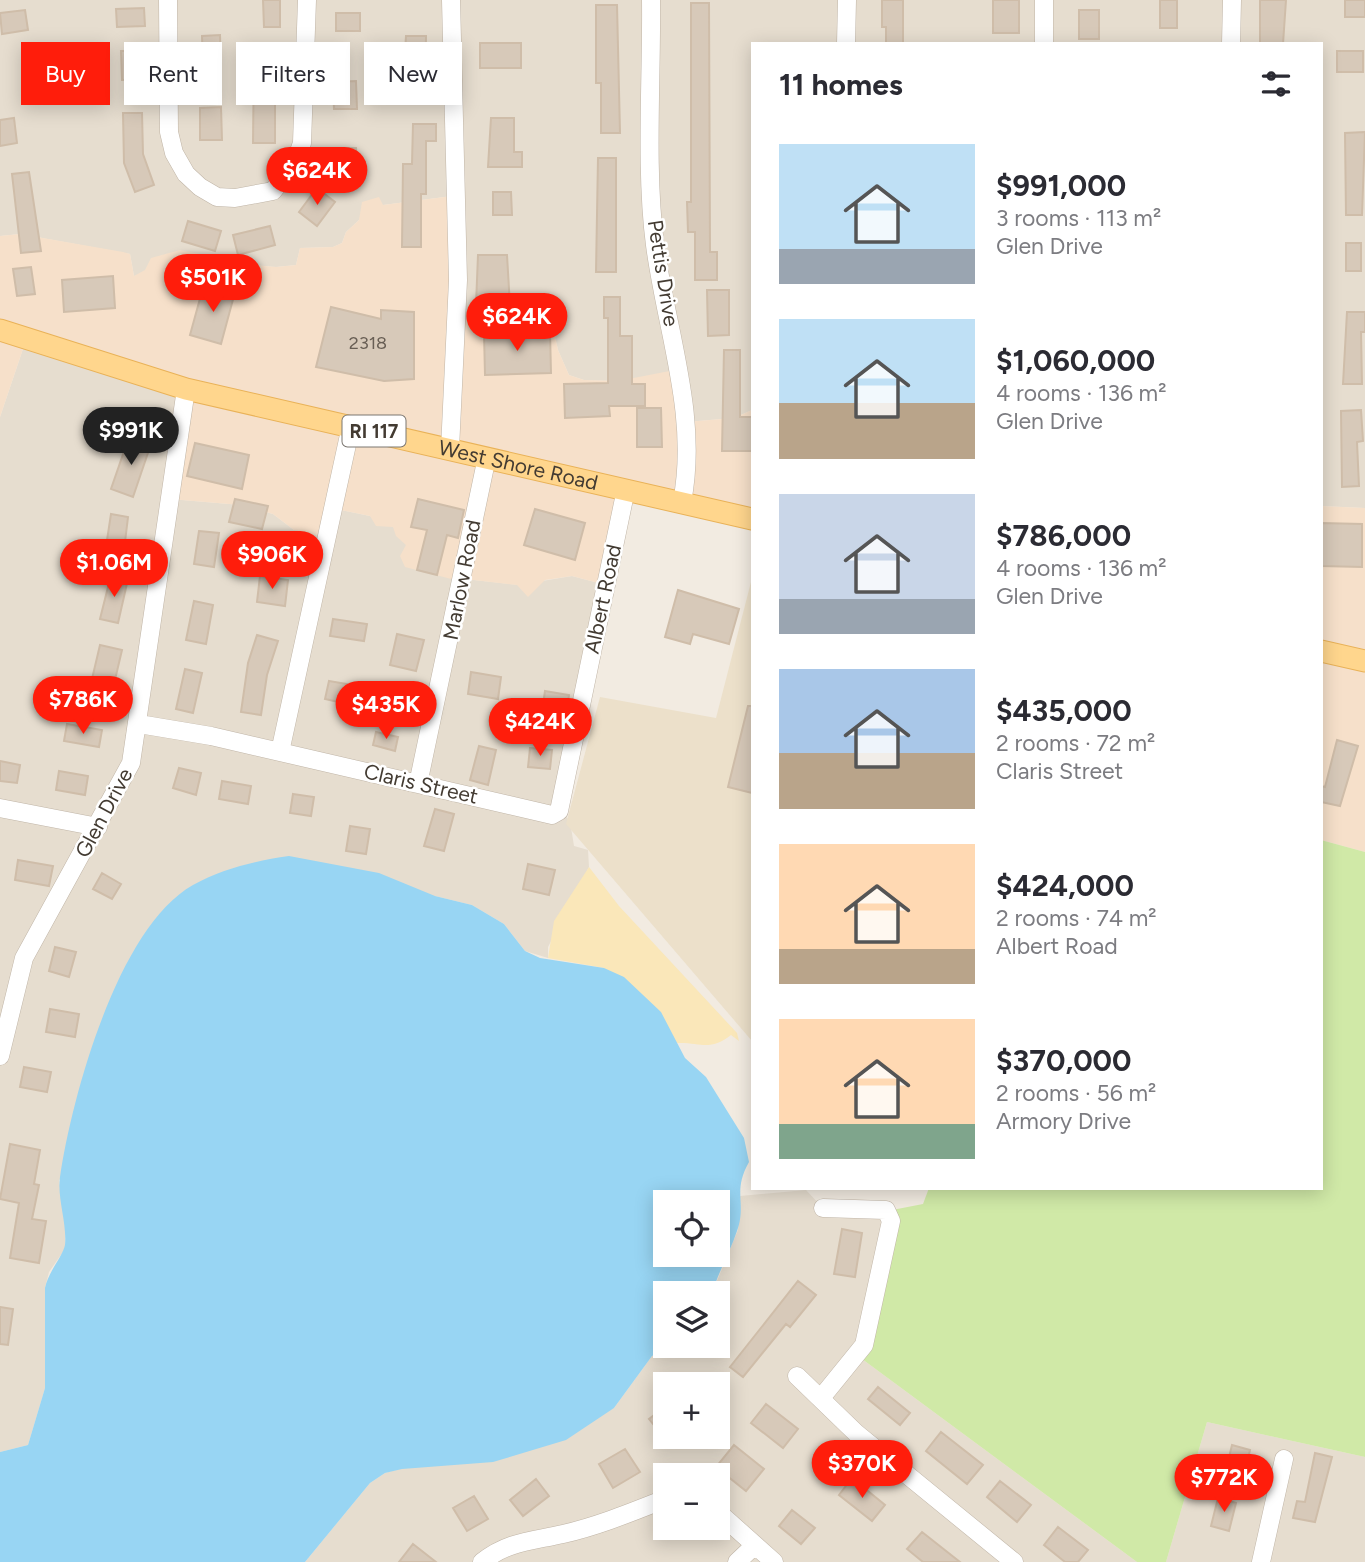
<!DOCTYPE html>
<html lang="en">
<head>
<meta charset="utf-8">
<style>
  :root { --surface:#fff; --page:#f7f7f7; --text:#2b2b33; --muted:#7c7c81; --accent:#ff1d0b }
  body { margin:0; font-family:Figtree,sans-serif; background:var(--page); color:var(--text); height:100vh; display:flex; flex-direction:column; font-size:26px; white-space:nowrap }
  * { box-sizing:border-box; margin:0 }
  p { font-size:23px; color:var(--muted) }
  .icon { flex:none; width:38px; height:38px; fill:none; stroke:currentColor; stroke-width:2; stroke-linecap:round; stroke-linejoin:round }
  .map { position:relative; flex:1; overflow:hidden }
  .panel { position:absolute; left:751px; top:42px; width:572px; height:1148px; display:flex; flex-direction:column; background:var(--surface); border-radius:0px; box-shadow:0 4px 18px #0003 }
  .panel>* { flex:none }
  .guide { position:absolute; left:21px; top:42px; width:625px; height:63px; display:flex; gap:14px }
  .fabs { position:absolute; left:653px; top:1190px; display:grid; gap:14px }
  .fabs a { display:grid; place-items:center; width:77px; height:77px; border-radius:0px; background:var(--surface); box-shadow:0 4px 18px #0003; font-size:35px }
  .price { position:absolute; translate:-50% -60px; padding:0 16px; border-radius:24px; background:var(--accent); color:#fff; font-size:23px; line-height:46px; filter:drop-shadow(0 2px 4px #0008) }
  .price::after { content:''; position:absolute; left:50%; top:42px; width:21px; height:16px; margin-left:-10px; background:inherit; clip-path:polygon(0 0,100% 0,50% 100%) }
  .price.active { background:#222; color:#fff }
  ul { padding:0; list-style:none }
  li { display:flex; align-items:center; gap:21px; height:175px; padding:0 28px }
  li span { display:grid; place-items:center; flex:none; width:196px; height:140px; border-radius:0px; color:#555 }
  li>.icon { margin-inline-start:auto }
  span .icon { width:84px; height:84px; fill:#fffc; stroke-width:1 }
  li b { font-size:30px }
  h2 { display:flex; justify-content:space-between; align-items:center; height:84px; padding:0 28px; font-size:30px }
  .chip { padding:0 24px; border-radius:0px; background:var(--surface); box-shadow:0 4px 18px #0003; font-size:24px; line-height:63px }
  .chip.active { background:var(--accent); color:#fff }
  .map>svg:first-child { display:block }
  .residential { fill:#e6ddcf; fill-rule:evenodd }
  .commercial { fill:#f6e0ca }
  .education { fill:#ece0ca }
  .green { fill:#d0e9a7 }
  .sand { fill:#fae7b9 }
  .water { fill:#98d5f3; fill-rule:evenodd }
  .building { fill:#d7c9b9; stroke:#cfbda9; stroke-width:2 }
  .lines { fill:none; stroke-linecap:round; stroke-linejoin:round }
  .minor-casing { stroke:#c0b5a7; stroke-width:19 }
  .major-casing { stroke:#e9b258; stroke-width:23 }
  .minor { stroke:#fff; stroke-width:18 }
  .major { stroke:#ffd68d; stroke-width:21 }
  .labels { text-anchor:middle; stroke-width:5; stroke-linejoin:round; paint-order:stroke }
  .number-label { font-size:18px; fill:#685e54 }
  .shield { fill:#fff; stroke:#7b7670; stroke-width:2 }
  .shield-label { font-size:19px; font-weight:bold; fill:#433b32 }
  .street-label { font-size:21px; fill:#433b32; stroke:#fff }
</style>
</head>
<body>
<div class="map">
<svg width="1365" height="1562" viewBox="0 0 1365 1562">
  <rect width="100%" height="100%" fill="#f2ebe1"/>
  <path class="residential" d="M0 0H1365V508L1321 506V44H752V410L734 418 686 422 618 381 584 380 569 375 558 350 551 321 503 323 454 318 452 196 383 205 359 220 346 232 342 243 333 247 300 248 296 265 276 267 217 262 209 256 134 276 130 254 20 234 0 236Z
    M24 346 180 394 170 499 241 505 273 514 294 530 336 509 370 516 393 527 465 579 518 585 572 576 606 585 559 809 570 821 574 846 588 850 589 867 548 947V958L525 951 504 924 472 905 435 896 59 1180 65 1217V1249L49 1272 45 1288V1388L28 1445 0 1452V417Z
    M806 1190 823 1208 887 1212 858 1356 1137 1562H305L370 1483 385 1473 614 1408 652 1356 673 1346H718V1293H712L738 1230 740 1196ZM665 1384H718V1437H665ZM665 1475H718V1528H665Z
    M1207 1422 1365 1457V1562H1166Z"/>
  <path class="commercial" d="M452 196 454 318 503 323 552 321 558 350 569 375 584 380 618 381 675 370 686 422 734 418 752 410V529L629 499 606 585 572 576 545 580 528 597 517 585 465 579 459 581 405 567 400 556 406 545 396 536 393 527 376 526 370 516 336 509 323 537 294 530 273 514 241 505 170 499 185 399 24 346 0 417V236L20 234 123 252 130 254 134 276 145 270 151 258 180 250 209 256 218 262 276 267 296 265 300 248 333 247 342 243 346 232 359 220 362 202 379 197 383 205Z
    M1321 506 1365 508V852L1321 840Z"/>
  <path class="education" d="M752 578V1041L566 824 600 697 716 718Z"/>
  <path class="green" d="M1321 840 1365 852V1457L1207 1422 1166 1562H1137L858 1356 887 1211 923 1204 929 1188H1321Z"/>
  <path class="sand" d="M589 867 619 906 737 1033 739 1041 731 1035C709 1052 701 1042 677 1043L604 968 548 958 554 921Z"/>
  <path class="water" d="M289 856 379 873 435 896 472 905 504 924 525 951 540 958 604 968 624 977 661 1012 685 1058 706 1077 744 1138 749 1162C732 1192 747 1203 737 1231 730 1252 719 1271 712 1293H665V1346H673L652 1356 614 1408 566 1440 493 1462 402 1469 385 1473 370 1483 305 1562H0V1452L28 1445 45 1388V1288C48 1272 63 1256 65 1245 67 1222 57 1199 60 1177 72 1096 118 927 193 885 224 868 255 861 289 856ZM665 1202H718V1255H665Z"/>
  <path class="building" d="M263 0H280V27H264Z
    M882 0H903V44H886V27H882Z
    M993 0H1019V33H993Z
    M1160 0H1177V28H1160Z
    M1260 0H1286L1283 44H1260Z
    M1345 0H1365V17H1345Z
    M691 3H709L710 252H717V280H695V232H688L687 202H691Z
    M596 5H617L620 133H601V83H596Z
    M144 8 145 26 117 27 116 9Z
    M25 10 28 30 2 34 0 13Z
    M1079 10H1099V39H1079Z
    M336 13H360V31H336Z
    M220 35 221 68H203L202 36Z
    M406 36H426L425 100H402Z
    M480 43H521V68H480Z
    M121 51H142V79L122 80Z
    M1337 51H1363V72H1337Z
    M254 53H275V143H253Z
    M356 81 357 109H334L333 82Z
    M221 107 222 140H200V108Z
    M123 113H142L143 154 154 185 135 192 124 163Z
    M14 118 17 143 0 146V120Z
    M491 118H514V152H522V167H488Z
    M413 124H436V141H426V194H421V247H402L403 164H412Z
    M1365 132 1362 215H1346L1345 133Z
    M337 148H356L357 175H337Z
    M598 158H616V272H596Z
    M29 172 41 251 21 253 12 174Z
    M317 188 335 202 317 226 299 212Z
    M493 192H511L512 215H493Z
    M188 221 221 231 215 251 182 241Z
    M270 226 275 245 238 255 233 235Z
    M1346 243H1361V271H1346Z
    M478 255H507L510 306 476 305Z
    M31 267 35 294 17 296 13 269Z
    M113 276 115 308 64 312 62 280Z
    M204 284 235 292 221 344 190 335Z
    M707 290H729V335L708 336Z
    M604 297H620V336H632V384H645V406H609L610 416 565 418 564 384 608 383V318H604Z
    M331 307 381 319V310L414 312V379L384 381 316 367Z
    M1347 312H1365V332H1361L1362 384H1343Z
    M550 332 551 373 485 375 484 333Z
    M724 350H740V417H752V451H722Z
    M637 408H661L662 447H637Z
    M1361 410 1363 441 1357 442 1359 486 1342 487 1341 411Z
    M129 437 151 444 133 497 111 489Z
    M195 443 249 455 242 489 187 476Z
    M235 499 268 506 262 529 229 522Z
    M418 499 464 510 458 538 447 535 437 575 417 570 427 530 411 527Z
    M535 509 585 523 575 560 524 545Z
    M111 514 128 517 125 542 107 540Z
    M1321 523 1362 524V567L1321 566Z
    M199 531 219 533 214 567 194 564Z
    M111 575 128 579 118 623 100 619Z
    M260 576 288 580 285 606 257 602Z
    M678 590 739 609 729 644 693 634 690 644 665 637Z
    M194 601 213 605 206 644 186 640Z
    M333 619 367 624 364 641 330 636Z
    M397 634 424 640 416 671 390 665Z
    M257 635 278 641 267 675 261 715 241 712 248 663Z
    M100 645 122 650 114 684 92 679Z
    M185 669 202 673 193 713 176 709Z
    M471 672 501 677 498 699 468 694Z
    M329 681 347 684 343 703 325 699Z
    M545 691 569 695 565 722 541 719Z
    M748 706H752V793L728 787Z
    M67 724 102 730 99 747 64 741Z
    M376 732 398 737 395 751 373 745Z
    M1337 740 1358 746 1340 806 1321 802V786L1325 787Z
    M479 746 496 750 488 785 470 780Z
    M530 748 552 750 550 769 528 767Z
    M0 761 20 765 17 783 0 781Z
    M179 768 201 773 196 795 173 788Z
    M59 771 88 776 85 795 56 790Z
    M222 781 251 786 248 804 219 799Z
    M293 794 314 797 311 816 290 813Z
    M435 809 454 814 444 851 424 846Z
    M350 826 370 829 366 854 346 851Z
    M18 860 53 866 49 886 15 880Z
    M528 864 555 870 549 895 523 889Z
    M102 873 121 884 112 899 93 889Z
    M55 947 76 952 69 977 49 971Z
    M50 1009 79 1014 75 1037 46 1032Z
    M24 1067 51 1072 47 1092 20 1087Z
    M10 1144 40 1150 34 1184 39 1185 32 1219 46 1221 39 1263 10 1258 19 1203 0 1199Z
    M842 1229 862 1233 855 1277 834 1274Z
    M798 1281 816 1295 790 1327 786 1324 743 1377 730 1367Z
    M0 1307 13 1309 8 1345 0 1344Z
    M878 1387 910 1413 900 1425 868 1399Z
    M766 1404 798 1429 783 1448 751 1423Z
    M665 1407V1439L649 1419Z
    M941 1432 983 1465 967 1484 926 1451Z
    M734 1445 764 1469 746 1491 716 1467Z
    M1232 1445 1250 1450 1243 1479 1225 1474Z
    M625 1449 640 1472 613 1488 599 1464Z
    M1315 1453 1332 1457 1315 1522 1293 1518 1297 1501 1305 1502Z
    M852 1478 885 1505 872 1521 839 1495Z
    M536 1479 549 1496 523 1516 510 1500Z
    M1000 1481 1031 1505 1017 1522 987 1497Z
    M474 1496 488 1519 467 1531 453 1508Z
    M1218 1498 1236 1503 1229 1531 1211 1526Z
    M792 1510 815 1528 801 1544 779 1526Z
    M1058 1527 1088 1550 1078 1562H1065L1044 1545Z
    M922 1532 960 1562H923L907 1549Z
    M413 1544 436 1562H399Z"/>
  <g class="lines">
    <g class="minor-casing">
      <path id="minor" d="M168 0 169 132 174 153 186 174 200 187 217 197 235 198 273 191 295 163 302 143 307 0
        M651 0C652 77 645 169 655 245 666 330 699 416 682 502
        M846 44 847 0
        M1044 44V0
        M1231 44 1232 0
        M450 449 458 280 451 0
        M139 724 211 736 552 815 559 811 626 489
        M280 752 351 426
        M418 784 487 457
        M0 808 98 827
        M0 1056 24 958 131 763 186 389
        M797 1376 856 1433 1014 1562
        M821 1398 864 1345 891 1221 886 1210 823 1208
        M718 1512 774 1562
        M482 1562C508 1541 533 1541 563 1534 598 1526 632 1512 665 1499
        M737 1562 755 1545
        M1261 1562 1284 1459"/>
    </g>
    <g class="major-casing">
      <g id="major">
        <path id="s1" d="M0 330 186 389 752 519"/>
        <path d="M1321 651 1365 661"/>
      </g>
    </g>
    <use href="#minor" class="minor"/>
    <use href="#major" class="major"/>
  </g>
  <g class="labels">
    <g class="number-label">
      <text x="368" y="349">2318</text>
    </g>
    <rect class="shield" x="342.5" y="415.5" width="63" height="31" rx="5"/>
    <g class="shield-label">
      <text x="374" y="438">RI 117</text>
    </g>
    <g class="street-label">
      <text transform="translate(663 273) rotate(81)" y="7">Pettis Drive</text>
      <text dy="7" stroke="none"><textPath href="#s1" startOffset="536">West Shore Road</textPath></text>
      <text transform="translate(462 580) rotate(-79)" y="7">Marlow Road</text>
      <text transform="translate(603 599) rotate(-78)" y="7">Albert Road</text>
      <text transform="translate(421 784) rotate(13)" y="7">Claris Street</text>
      <text transform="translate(104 813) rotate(-62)" y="7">Glen Drive</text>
    </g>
  </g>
</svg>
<div class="fabs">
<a><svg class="icon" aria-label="locate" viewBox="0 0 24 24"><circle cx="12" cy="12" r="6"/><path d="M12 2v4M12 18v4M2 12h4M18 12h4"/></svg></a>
<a><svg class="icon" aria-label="layers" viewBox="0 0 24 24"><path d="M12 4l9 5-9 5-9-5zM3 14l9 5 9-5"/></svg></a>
<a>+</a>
<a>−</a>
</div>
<b class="price" style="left:317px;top:207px">$624K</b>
<b class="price" style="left:213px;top:314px">$501K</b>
<b class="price" style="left:517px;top:353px">$624K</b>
<b class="price active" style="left:131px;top:467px">$991K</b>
<b class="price" style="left:272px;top:591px">$906K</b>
<b class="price" style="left:114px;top:599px">$1.06M</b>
<b class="price" style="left:83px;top:736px">$786K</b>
<b class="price" style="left:386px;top:741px">$435K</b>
<b class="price" style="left:540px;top:758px">$424K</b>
<b class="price" style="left:862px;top:1500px">$370K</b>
<b class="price" style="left:1224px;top:1514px">$772K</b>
<div class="guide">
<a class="chip active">Buy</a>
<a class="chip">Rent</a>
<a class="chip">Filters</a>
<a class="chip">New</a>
</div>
<section class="panel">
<h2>11 homes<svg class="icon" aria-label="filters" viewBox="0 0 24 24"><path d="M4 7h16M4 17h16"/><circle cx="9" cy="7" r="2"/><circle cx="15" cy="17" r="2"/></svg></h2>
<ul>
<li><span style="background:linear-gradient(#bfe0f5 75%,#9aa5b1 0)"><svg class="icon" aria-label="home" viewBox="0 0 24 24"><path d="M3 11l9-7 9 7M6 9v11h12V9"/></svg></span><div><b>$991,000</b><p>3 rooms · 113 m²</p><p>Glen Drive</p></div></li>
<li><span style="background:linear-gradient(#bfe0f5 60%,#b9a48a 0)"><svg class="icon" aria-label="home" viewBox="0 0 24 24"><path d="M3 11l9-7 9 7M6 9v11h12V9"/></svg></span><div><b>$1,060,000</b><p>4 rooms · 136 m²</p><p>Glen Drive</p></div></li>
<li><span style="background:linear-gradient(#c9d6e8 75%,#9aa5b1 0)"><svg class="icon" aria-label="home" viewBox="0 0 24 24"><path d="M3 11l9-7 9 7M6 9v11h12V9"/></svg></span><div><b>$786,000</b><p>4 rooms · 136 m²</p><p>Glen Drive</p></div></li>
<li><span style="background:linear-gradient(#a9c7e8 60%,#b9a48a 0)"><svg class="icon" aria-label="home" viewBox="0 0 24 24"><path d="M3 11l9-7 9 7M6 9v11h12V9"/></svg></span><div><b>$435,000</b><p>2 rooms · 72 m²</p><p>Claris Street</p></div></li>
<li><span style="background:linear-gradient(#ffd9b3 75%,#b9a48a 0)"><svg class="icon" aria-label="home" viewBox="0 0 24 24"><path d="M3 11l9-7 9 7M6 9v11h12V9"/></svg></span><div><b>$424,000</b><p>2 rooms · 74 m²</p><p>Albert Road</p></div></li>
<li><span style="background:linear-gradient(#ffd9b3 75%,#7fa58c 0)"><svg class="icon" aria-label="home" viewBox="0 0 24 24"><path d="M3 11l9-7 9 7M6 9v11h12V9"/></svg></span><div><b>$370,000</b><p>2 rooms · 56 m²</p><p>Armory Drive</p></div></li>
</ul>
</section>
</div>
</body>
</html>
